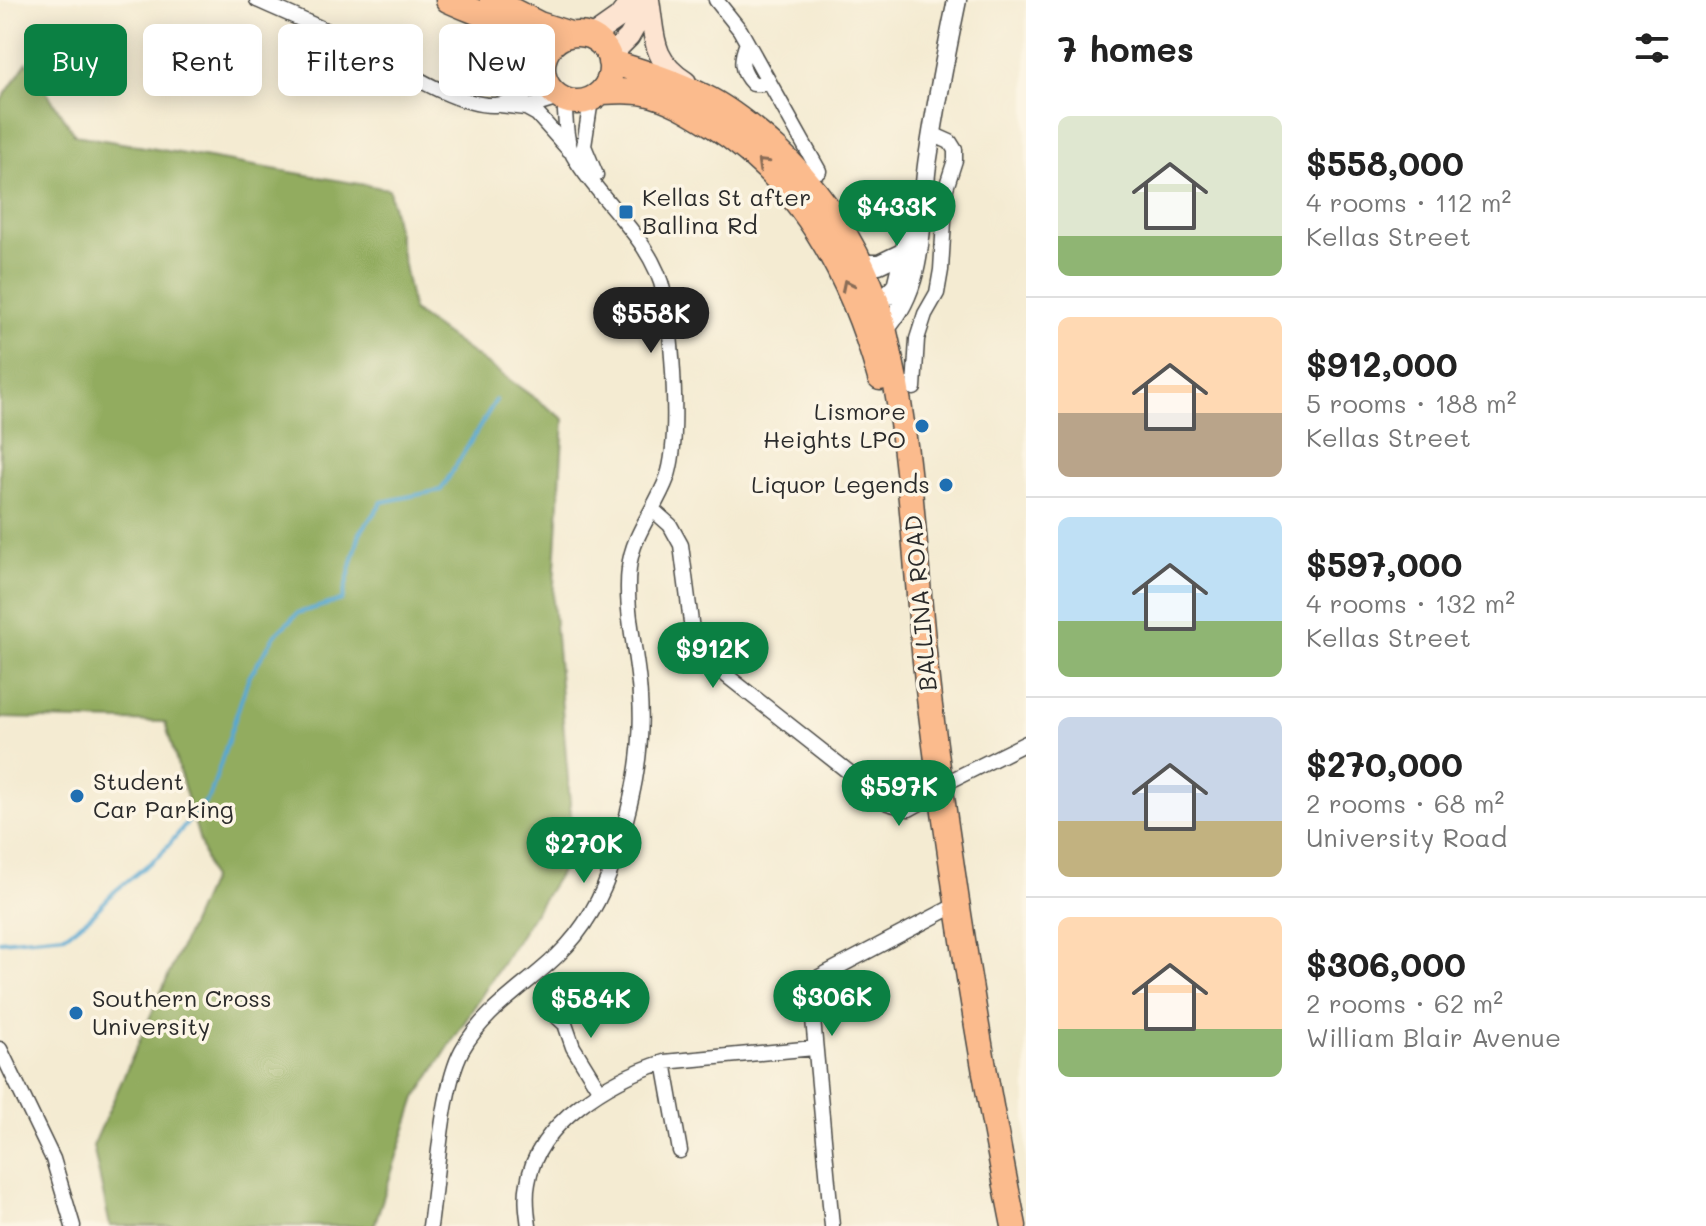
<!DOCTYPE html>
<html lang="en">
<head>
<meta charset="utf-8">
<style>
  :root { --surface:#fff; --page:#f6f6f6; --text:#222; --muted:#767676; --line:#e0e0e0; --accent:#0b8043 }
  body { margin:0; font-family:Mali,sans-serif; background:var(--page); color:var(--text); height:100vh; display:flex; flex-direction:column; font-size:30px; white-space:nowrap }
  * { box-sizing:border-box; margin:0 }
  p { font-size:26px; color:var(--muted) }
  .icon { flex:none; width:44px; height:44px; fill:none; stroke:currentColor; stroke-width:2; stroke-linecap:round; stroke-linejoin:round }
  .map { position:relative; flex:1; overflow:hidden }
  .sheet { display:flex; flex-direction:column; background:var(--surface); width:680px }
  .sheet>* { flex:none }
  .top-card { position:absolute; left:24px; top:24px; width:760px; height:72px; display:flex; gap:16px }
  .price { position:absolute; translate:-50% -68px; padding:0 18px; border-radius:28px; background:var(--accent); color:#fff; font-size:26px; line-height:52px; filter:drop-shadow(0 2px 4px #0008) }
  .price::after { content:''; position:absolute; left:50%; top:48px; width:24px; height:18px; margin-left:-12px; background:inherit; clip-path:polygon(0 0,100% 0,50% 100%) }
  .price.selected { background:#222; color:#fff }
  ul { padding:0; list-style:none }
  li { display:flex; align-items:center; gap:24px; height:200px; padding:0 32px }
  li+li { border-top:2px solid var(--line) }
  li span { display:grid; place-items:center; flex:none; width:224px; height:160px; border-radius:12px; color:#555 }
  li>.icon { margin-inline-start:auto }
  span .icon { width:96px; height:96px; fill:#fffc; stroke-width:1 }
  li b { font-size:34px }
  h2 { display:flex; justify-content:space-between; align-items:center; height:96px; padding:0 32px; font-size:34px }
  .pill { padding:0 28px; border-radius:12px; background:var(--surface); box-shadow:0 4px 20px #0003; font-size:28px; line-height:72px }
  .pill.selected { background:var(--accent); color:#fff }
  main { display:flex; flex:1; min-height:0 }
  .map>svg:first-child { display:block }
  .forest { fill:#92ac5e; stroke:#5e6c44; stroke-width:2 }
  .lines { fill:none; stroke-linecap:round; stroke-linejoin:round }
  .stream { stroke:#57a8d2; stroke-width:4 }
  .minor-casing { stroke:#494844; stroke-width:17 }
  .tertiary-casing { stroke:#494844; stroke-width:21 }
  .secondary-casing { stroke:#494844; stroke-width:23 }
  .primary-casing { stroke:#494844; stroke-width:27 }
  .minor { stroke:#fff; stroke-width:14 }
  .tertiary { stroke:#fff; stroke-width:18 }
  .secondary { stroke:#fde4d1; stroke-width:20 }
  .primary { stroke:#fbbb8d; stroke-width:24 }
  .oneway { stroke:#896c57 }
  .poi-dot { fill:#1f6fb2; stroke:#fcf5e5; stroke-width:3 }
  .labels { text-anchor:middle; stroke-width:7; stroke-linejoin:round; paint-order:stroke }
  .poi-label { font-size:24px; fill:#2b2b2b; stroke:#fcf5e5; text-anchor:start }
  .street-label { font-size:24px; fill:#2b2b2b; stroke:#fcf5e5 }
</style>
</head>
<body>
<main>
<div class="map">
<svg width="1026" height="1226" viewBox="0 0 1026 1226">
  <rect width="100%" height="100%" fill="#fcf5e5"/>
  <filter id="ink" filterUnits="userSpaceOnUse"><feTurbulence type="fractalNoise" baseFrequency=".0125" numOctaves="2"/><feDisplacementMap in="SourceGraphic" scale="16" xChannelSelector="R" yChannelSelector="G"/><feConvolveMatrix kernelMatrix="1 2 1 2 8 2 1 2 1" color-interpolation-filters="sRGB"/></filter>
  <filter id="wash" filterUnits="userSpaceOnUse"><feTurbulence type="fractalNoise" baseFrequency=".006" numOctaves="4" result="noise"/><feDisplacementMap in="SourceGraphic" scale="32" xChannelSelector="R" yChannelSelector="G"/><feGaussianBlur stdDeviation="1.8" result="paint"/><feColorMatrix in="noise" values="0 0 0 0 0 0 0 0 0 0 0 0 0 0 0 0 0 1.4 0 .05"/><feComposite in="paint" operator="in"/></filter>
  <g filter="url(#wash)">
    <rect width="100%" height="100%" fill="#f4ebd2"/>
    <path class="forest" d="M27 62 75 135 389 189 413 311 564 419 553 601 574 851 416 1098 374 1226H110L93 1146 211 879 165 722 0 718V102Z"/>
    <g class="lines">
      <path class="stream" d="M0 941 65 935 90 917 115 891 161 854 210 796 248 679 275 635 298 613 342 600 360 533 382 502 441 490 496 400"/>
    </g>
  </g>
  <g filter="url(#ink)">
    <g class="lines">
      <g class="minor-casing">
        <path id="minor" d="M257 0C291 15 326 30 359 46 394 64 455 107 495 105 513 103 530 91 545 82
          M716 0 740 30 819 171
          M747 43C740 60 740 71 753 84H769
          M591 100 584 146 596 175
          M500 105 526 108 537 114 569 150
          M526 108 559 98
          M914 388 917 339 925 314 937 293 941 270 946 188 955 160V150L950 142 932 134
          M653 510 670 525 681 545 692 630 708 661 888 803 909 809 929 798
          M940 786 1026 743
          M553 1013 565 1024 573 1047 600 1091
          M0 1049 53 1159 73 1226
          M664 1062 680 1151
          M430 1226C437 1180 441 1089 462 1050 485 1009 525 987 558 955 585 929 603 896 614 860 631 807 644 754 640 697 638 654 624 612 629 568 632 535 656 508 667 478 681 439 672 336 664 294 653 239 599 201 573 155 565 140 566 117 564 100
          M529 1226C527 1212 525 1197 528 1183 537 1122 611 1079 664 1062L814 1048
          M832 1226 810 986 819 977 958 904"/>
      </g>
      <g class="tertiary-casing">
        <path id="tertiary" d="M861 264H879L904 252
          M870 313 896 286 911 223
          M885 329C927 284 919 214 928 158 936 105 946 53 957 0"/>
      </g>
      <g class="secondary-casing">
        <path id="secondary" d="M649 0C655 37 651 60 686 82
          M591 37 618 18 632 0
          M609 57 629 37 649 2"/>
      </g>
      <g class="primary-casing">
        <path id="primary" d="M448 0C489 19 519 23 542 66
          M492 0 539 24 570 34
          M543 68a34 34 0 1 1 68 0a34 34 0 1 1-68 0Z
          M610 62C642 71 673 81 703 96 730 109 755 130 777 150 816 187 849 234 870 284 883 315 888 347 895 380 915 488 916 597 930 706 952 880 979 1054 1014 1226
          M602 92C616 91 631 90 645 93 669 98 690 111 711 124 802 181 852 277 880 378"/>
      </g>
      <use href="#minor" class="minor"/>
      <use href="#tertiary" class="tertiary"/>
      <use href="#secondary" class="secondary"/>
      <use href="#primary" class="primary"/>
    </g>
    <defs><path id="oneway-chevron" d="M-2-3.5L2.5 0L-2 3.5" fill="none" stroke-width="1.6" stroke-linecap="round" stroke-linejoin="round" transform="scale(2)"/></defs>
    <g class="oneway">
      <use href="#oneway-chevron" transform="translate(762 164) rotate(-136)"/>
      <use href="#oneway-chevron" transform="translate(847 285) rotate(-116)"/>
    </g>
  </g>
  <g class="poi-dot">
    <rect x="618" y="204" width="16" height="16" rx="4"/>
    <circle cx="922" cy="426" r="8"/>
    <circle cx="946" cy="485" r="8"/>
    <circle cx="77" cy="796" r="8"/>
    <circle cx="76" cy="1013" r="8"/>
  </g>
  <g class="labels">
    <g class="poi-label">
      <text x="642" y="206">Kellas St after<tspan x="642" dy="28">Ballina Rd</tspan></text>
      <text x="906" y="420" text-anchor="end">Lismore<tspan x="906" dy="28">Heights LPO</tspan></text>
      <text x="930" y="493" text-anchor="end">Liquor Legends</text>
      <text x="93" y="790">Student<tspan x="93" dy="28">Car Parking</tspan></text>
      <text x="92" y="1007">Southern Cross<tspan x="92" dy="28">University</tspan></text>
    </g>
    <g class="street-label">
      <text transform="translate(921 603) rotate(-95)" y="8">BALLINA ROAD</text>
    </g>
  </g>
</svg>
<b class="price" style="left:897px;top:248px">$433K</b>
<b class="price selected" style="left:651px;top:355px">$558K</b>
<b class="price" style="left:713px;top:690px">$912K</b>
<b class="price" style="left:899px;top:828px">$597K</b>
<b class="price" style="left:584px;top:885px">$270K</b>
<b class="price" style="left:832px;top:1038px">$306K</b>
<b class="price" style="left:591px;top:1040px">$584K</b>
<div class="top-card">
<a class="pill selected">Buy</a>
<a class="pill">Rent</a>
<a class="pill">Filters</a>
<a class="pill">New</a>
</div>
</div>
<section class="sheet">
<h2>7 homes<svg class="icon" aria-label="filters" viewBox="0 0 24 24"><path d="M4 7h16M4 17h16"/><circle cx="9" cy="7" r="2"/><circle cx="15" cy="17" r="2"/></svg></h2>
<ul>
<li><span style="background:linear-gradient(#dfe7d0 75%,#8fb573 0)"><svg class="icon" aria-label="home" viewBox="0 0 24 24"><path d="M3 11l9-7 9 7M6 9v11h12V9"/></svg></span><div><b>$558,000</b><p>4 rooms · 112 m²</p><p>Kellas Street</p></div></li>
<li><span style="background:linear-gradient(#ffd9b3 60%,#b9a48a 0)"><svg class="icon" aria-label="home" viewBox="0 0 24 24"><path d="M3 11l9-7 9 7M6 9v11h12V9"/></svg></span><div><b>$912,000</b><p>5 rooms · 188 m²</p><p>Kellas Street</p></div></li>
<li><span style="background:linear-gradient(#bfe0f5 65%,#8fb573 0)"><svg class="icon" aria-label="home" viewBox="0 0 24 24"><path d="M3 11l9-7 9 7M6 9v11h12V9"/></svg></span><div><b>$597,000</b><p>4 rooms · 132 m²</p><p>Kellas Street</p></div></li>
<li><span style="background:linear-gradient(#c9d6e8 65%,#c2b280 0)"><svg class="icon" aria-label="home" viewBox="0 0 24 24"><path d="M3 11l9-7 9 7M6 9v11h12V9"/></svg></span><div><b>$270,000</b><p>2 rooms · 68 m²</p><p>University Road</p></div></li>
<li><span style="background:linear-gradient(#ffd9b3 70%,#8fb573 0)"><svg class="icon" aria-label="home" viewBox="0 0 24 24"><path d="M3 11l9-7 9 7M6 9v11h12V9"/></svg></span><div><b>$306,000</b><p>2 rooms · 62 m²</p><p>William Blair Avenue</p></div></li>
</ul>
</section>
</main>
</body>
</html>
